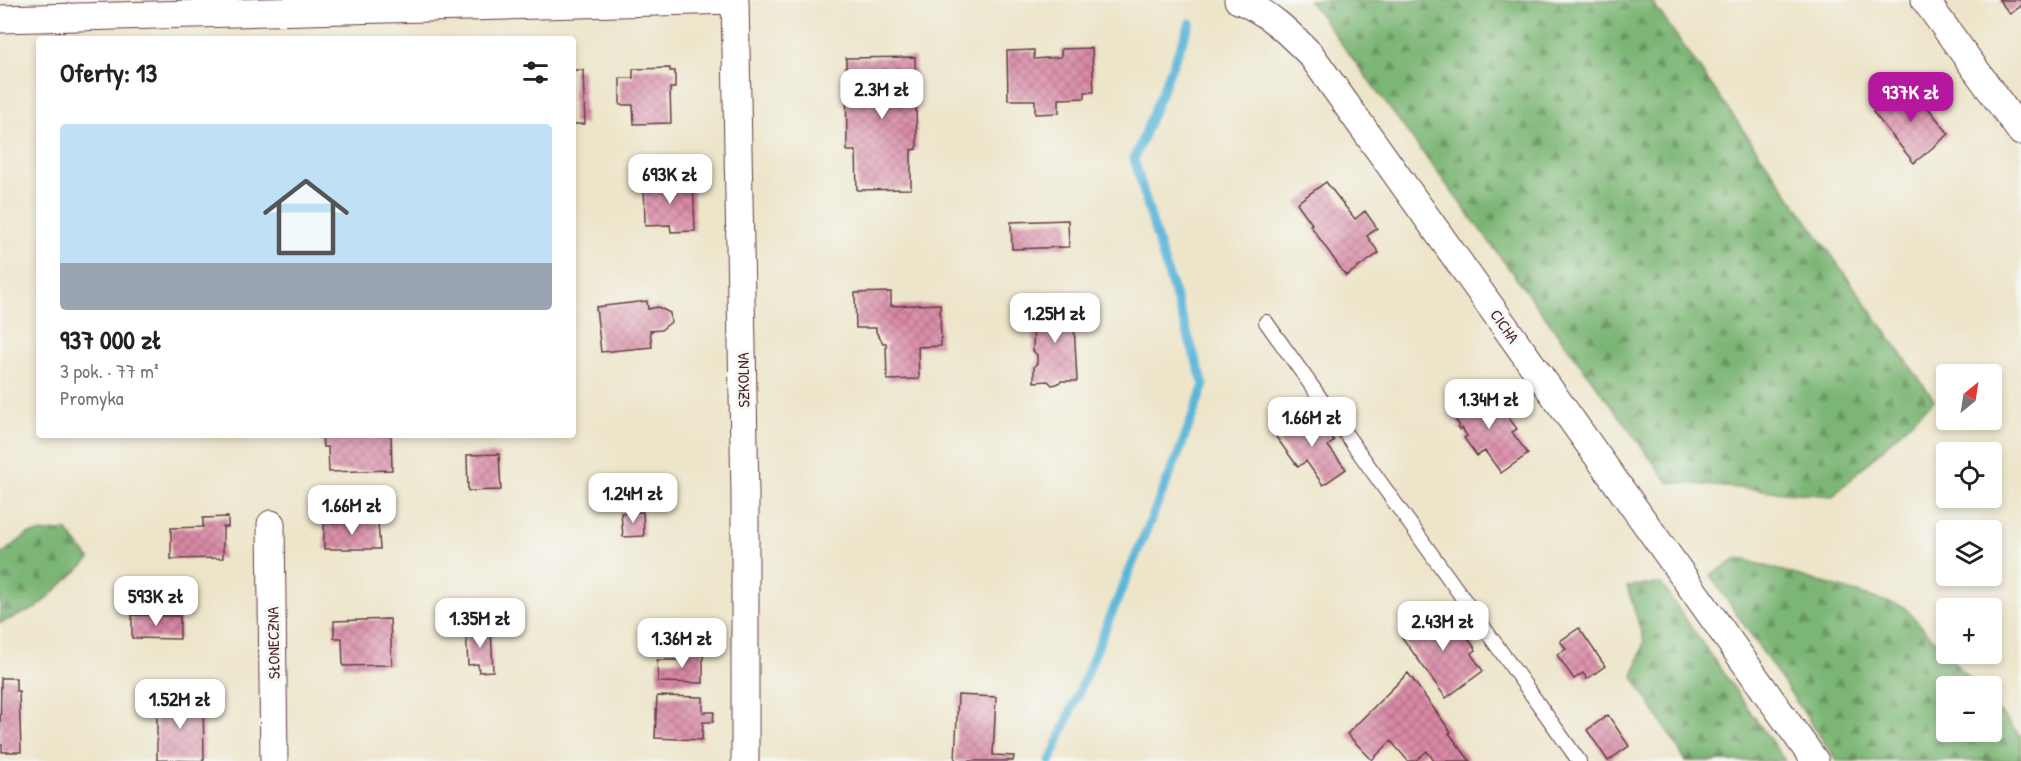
<!DOCTYPE html>
<html lang="pl">
<head>
<meta charset="utf-8">
<style>
  :root { --surface:#fff; --page:#f2f2f2; --text:#222; --muted:#767676; --line:#e0e0e0; --accent:#b5179e }
  body { margin:0; font-family:"Patrick Hand",sans-serif; background:var(--page); color:var(--text); height:100vh; display:flex; flex-direction:column; font-size:22px; white-space:nowrap }
  * { box-sizing:border-box; margin:0 }
  p { font-size:20px; color:var(--muted) }
  .icon { flex:none; width:33px; height:33px; fill:none; stroke:currentColor; stroke-width:2; stroke-linecap:round; stroke-linejoin:round }
  .map { position:relative; flex:1; overflow:hidden }
  .side { position:absolute; left:36px; top:36px; width:540px; height:402px; display:flex; flex-direction:column; background:var(--surface); border-radius:6px; box-shadow:0 3px 9px #0003 }
  .side>* { flex:none }
  .needle { width:39px; rotate:30deg }
  .controls { position:absolute; left:1936px; top:364px; display:grid; gap:12px }
  .controls a { display:grid; place-items:center; width:66px; height:66px; border-radius:6px; background:var(--surface); box-shadow:0 3px 9px #0003; font-size:30px }
  .price { position:absolute; translate:-50% -51px; padding:0 14px; border-radius:12px; background:#fff; color:#222; font-size:20px; line-height:39px; filter:drop-shadow(0 2px 3px #0008) }
  .price::after { content:''; position:absolute; left:50%; top:36px; width:18px; height:14px; margin-left:-9px; background:inherit; clip-path:polygon(0 0,100% 0,50% 100%) }
  .price.on { background:var(--accent); color:#fff }
  ul { padding:0; list-style:none }
  li { display:grid; align-content:center; gap:12px; height:318px; padding:0 24px }
  li+li { border-top:2px solid var(--line) }
  li span { display:grid; place-items:center; height:186px; border-radius:6px; color:#555 }
  li>.icon { margin-inline-start:auto }
  span .icon { width:108px; height:108px; fill:#fffc; stroke-width:1 }
  li b { font-size:26px }
  h2 { display:flex; justify-content:space-between; align-items:center; height:72px; padding:0 24px; font-size:26px }
  .map>svg:first-child { display:block }
  .forest { fill:url(#forest-firs); stroke:#626a50; stroke-width:1.5 }
  .lines { fill:none; stroke-linecap:round; stroke-linejoin:round }
  .stream { stroke:#5bb6d9; stroke-width:9 }
  .building { fill:url(#building-cross-hatch) }
  .lane-casing { stroke:#623d43; stroke-width:16 }
  .street-casing { stroke:#623d43; stroke-width:29 }
  .lane { stroke:#fff; stroke-width:14 }
  .street { stroke:#fff; stroke-width:27 }
  .labels { text-anchor:middle; stroke-width:6; stroke-linejoin:round; paint-order:stroke }
  .street-label { font-size:16px; fill:#4a1f2b; stroke:#f6f6f2 }
</style>
</head>
<body>
<div class="map">
<svg width="2021" height="761" viewBox="0 0 2021 761">
  <defs>
    <pattern id="forest-firs" width="22" height="20" patternUnits="userSpaceOnUse" patternTransform="scale(1.5)"><rect width="22" height="20" fill="#7bb674"/><path d="M5 1l3.5 6h-7zM16 11l3.5 6h-7z" fill="#67935f"/></pattern>
    <pattern id="building-cross-hatch" width="8" height="8" patternUnits="userSpaceOnUse" patternTransform="scale(1.5)"><rect width="8" height="8" fill="#d989a6"/><path d="M0 0l8 8M0 8l8-8" fill="none" stroke="#b26f87"/></pattern>
  </defs>
  <rect width="100%" height="100%" fill="#f6f6f2"/>
  <filter id="ink" filterUnits="userSpaceOnUse"><feTurbulence type="fractalNoise" baseFrequency=".0167" numOctaves="2"/><feDisplacementMap in="SourceGraphic" scale="12" xChannelSelector="R" yChannelSelector="G"/><feConvolveMatrix kernelMatrix="1 2 1 2 8 2 1 2 1" color-interpolation-filters="sRGB"/></filter>
  <filter id="wash" filterUnits="userSpaceOnUse"><feTurbulence type="fractalNoise" baseFrequency=".008" numOctaves="4" result="noise"/><feDisplacementMap in="SourceGraphic" scale="24" xChannelSelector="R" yChannelSelector="G"/><feGaussianBlur stdDeviation="1.35" result="paint"/><feColorMatrix in="noise" values="0 0 0 0 0 0 0 0 0 0 0 0 0 0 0 0 0 1.4 0 .05"/><feComposite in="paint" operator="in"/></filter>
  <g filter="url(#wash)">
    <rect width="100%" height="100%" fill="#ede5c9"/>
    <path class="forest" d="M1309 0H1651L1934 400 1833 496 1668 482Z
      M66 530 90 559 36 608 0 623V555L28 534Z
      M1739 558 1904 607 1977 687H1947V732H1992V704L2021 736V761H1837L1710 575Z
      M1661 584 1785 761H1686L1633 677 1644 641 1627 586Z"/>
    <g class="lines">
      <path class="stream" d="M1050 761 1180 450 1204 385 1161 252 1134 159 1190 23"/>
    </g>
    <g id="blocks">
      <path class="building" d="M1999 0H2021V6L2010 14Z
        M1092 48 1094 92H1085V98L1059 99V113L1035 114V100H1008L1007 51 1034 50V59L1061 57V49Z
        M915 57 917 149 911 150V189L857 190 856 151H847L846 58Z
        M670 68V71H675V88H670L671 123 634 124 633 105H620V78H633V69Z
        M573 70H583L585 124H573Z
        M1908 83 1949 134 1914 163 1873 112Z
        M693 179 695 231 671 232 670 225 645 226 644 182Z
        M1326 182 1355 219 1365 211 1377 228 1367 236 1379 253 1346 276 1310 225 1312 224 1297 203Z
        M1068 220 1069 247 1012 249 1011 222Z
        M891 292V306L940 304 941 346 918 347 919 379 887 380 886 343H883L876 332V328H856L855 293Z
        M647 301 648 309 658 307 670 313 671 322 661 330 650 331 652 347 601 352 596 307Z
        M1073 304 1077 381H1061L1057 384 1052 385 1048 381 1034 382V367L1037 363V355L1033 351 1034 305Z
        M1488 388 1499 403 1495 406 1501 415 1506 414 1517 429 1512 432 1528 454 1501 473 1485 451 1477 456 1464 438 1467 436 1462 428 1460 430 1458 428 1460 426 1451 414 1463 406 1459 400 1472 391 1476 396Z
        M1312 411 1334 441 1328 446 1346 469 1323 485 1306 461 1298 467 1276 437Z
        M322 435H391L392 470 329 472 328 447H323Z
        M499 454 501 490 468 491 467 455Z
        M643 512 644 536 623 537 621 513Z
        M228 517V527H223V558L171 559V528L203 527V518Z
        M324 523H378L380 549H324Z
        M1438 608 1451 626 1457 622 1476 650 1471 654 1483 671 1446 698 1401 636Z
        M132 615 180 616V639L132 638Z
        M390 619 392 665 343 666 342 638H334V621Z
        M491 628 493 671 479 672 478 664 468 665 466 629Z
        M1579 628 1605 666 1587 679 1583 673 1574 679 1557 655 1566 649 1560 641Z
        M686 650H703V683L658 682 657 660H686Z
        M1408 673 1451 732 1449 733 1470 761H1434L1427 751 1415 761H1408L1391 741 1372 760 1347 734Z
        M1 678H16V691H19L21 752H2V745H0Z
        M958 695 996 697 993 755 1014 756 1013 761H955Z
        M657 696 703 697V712H714L713 722H703L702 740 655 738Z
        M203 698 204 759 201 761 157 760V699Z
        M1608 715 1629 746 1608 761 1587 730Z"/>
    </g>
  </g>
  <g filter="url(#ink)">
    <use href="#blocks" fill-opacity="0" stroke="#623d43" stroke-width="1.5"/>
    <g class="lines">
      <g class="lane-casing">
        <path id="lane" d="M1266 322 1579 761"/>
      </g>
      <g class="street-casing">
        <path id="street" d="M735 0 745 494V761
          M1238 0C1267 11 1289 33 1311 55L1815 761
          M1925 0 2021 132
          M0 19 735 0
          M271 524 274 761"/>
      </g>
      <use href="#lane" class="lane"/>
      <use href="#street" class="street"/>
    </g>
  </g>
  <g class="labels">
    <g class="street-label">
      <text transform="translate(1505 326) rotate(55)" y="6">CICHA</text>
      <text transform="translate(743 380) rotate(-91)" y="6">SZKOLNA</text>
      <text transform="translate(273 643) rotate(-91)" y="6">SŁONECZNA</text>
    </g>
  </g>
</svg>
<div class="controls">
<a><svg class="needle" viewBox="-14 -14 28 28"><path d="M0-13l5 13h-10z" fill="#e53935"/><path d="M0 13l5-13h-10z" fill="#767676"/></svg></a>
<a><svg class="icon" aria-label="locate" viewBox="0 0 24 24"><circle cx="12" cy="12" r="6"/><path d="M12 2v4M12 18v4M2 12h4M18 12h4"/></svg></a>
<a><svg class="icon" aria-label="layers" viewBox="0 0 24 24"><path d="M12 4l9 5-9 5-9-5zM3 14l9 5 9-5"/></svg></a>
<a>+</a>
<a>−</a>
</div>
<b class="price" style="left:882px;top:120px">2.3M zł</b>
<b class="price on" style="left:1911px;top:123px">937K zł</b>
<b class="price" style="left:670px;top:205px">693K zł</b>
<b class="price" style="left:1055px;top:344px">1.25M zł</b>
<b class="price" style="left:1489px;top:430px">1.34M zł</b>
<b class="price" style="left:1312px;top:448px">1.66M zł</b>
<b class="price" style="left:633px;top:524px">1.24M zł</b>
<b class="price" style="left:352px;top:536px">1.66M zł</b>
<b class="price" style="left:156px;top:627px">593K zł</b>
<b class="price" style="left:480px;top:649px">1.35M zł</b>
<b class="price" style="left:1443px;top:652px">2.43M zł</b>
<b class="price" style="left:682px;top:669px">1.36M zł</b>
<b class="price" style="left:180px;top:730px">1.52M zł</b>
<section class="side">
<h2>Oferty: 13<svg class="icon" aria-label="filters" viewBox="0 0 24 24"><path d="M4 7h16M4 17h16"/><circle cx="9" cy="7" r="2"/><circle cx="15" cy="17" r="2"/></svg></h2>
<ul>
<li><span style="background:linear-gradient(#bfe0f5 75%,#9aa5b1 0)"><svg class="icon" aria-label="home" viewBox="0 0 24 24"><path d="M3 11l9-7 9 7M6 9v11h12V9"/></svg></span><div><b>937 000 zł</b><p>3 pok. · 77 m²</p><p>Promyka</p></div></li>
</ul>
</section>
</div>
</body>
</html>
